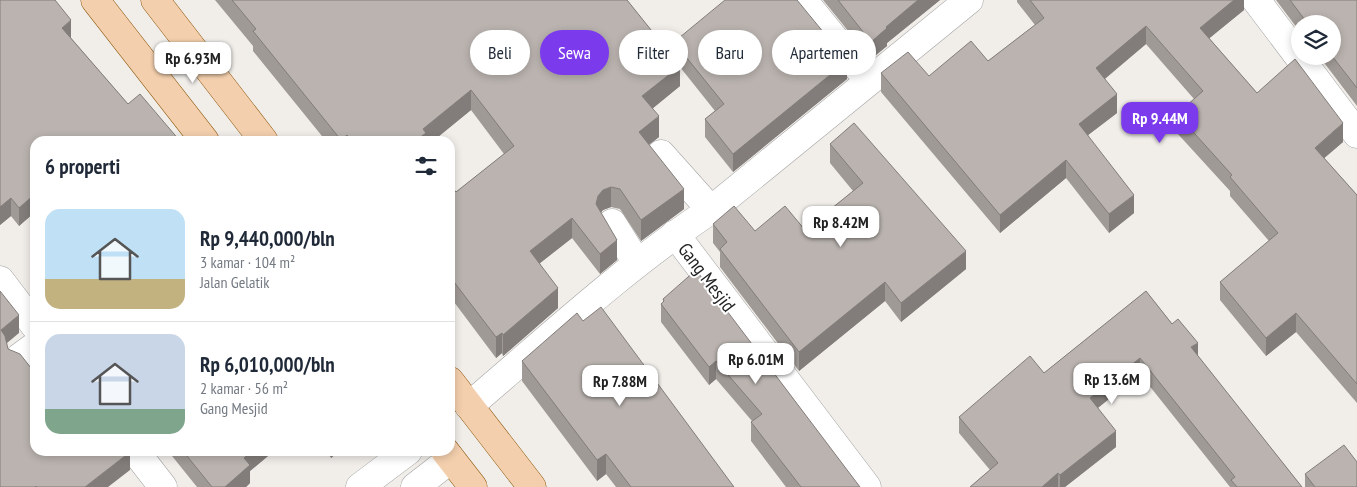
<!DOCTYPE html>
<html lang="id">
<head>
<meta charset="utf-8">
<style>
  :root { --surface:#fff; --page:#f2f2f3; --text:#1f2937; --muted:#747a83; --line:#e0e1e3; --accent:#7c3aed }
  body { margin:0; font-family:"PT Sans Narrow",sans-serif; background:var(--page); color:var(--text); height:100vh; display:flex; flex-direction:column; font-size:19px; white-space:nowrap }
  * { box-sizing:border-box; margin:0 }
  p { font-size:16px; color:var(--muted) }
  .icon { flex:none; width:28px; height:28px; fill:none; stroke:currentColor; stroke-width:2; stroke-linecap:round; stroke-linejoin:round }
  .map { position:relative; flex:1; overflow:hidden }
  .drawer { position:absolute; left:30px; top:136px; width:425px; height:320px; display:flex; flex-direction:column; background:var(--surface); border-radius:15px; box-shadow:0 2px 8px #0003 }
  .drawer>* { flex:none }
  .guide { position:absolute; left:470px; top:30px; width:475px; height:45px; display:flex; gap:10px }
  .controls { position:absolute; left:1291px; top:15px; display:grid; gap:10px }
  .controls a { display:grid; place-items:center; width:50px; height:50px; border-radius:50%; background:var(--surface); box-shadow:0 2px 8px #0003; font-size:25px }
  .price { position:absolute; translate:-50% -42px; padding:0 11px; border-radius:10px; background:#fff; color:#222; font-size:16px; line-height:32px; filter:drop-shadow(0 1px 2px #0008) }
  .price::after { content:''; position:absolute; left:50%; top:30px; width:15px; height:11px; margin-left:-8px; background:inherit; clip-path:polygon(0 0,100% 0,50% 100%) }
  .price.selected { background:var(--accent); color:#fff }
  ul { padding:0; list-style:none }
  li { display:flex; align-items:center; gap:15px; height:125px; padding:0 15px }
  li+li { border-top:1px solid var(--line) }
  li span { display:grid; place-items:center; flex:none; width:140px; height:100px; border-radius:15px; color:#555 }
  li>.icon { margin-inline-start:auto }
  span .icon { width:60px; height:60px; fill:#fffc; stroke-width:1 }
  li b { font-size:21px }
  h2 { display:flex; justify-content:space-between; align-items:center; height:60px; padding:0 15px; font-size:21px }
  .tag { padding:0 18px; border-radius:22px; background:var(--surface); box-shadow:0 2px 8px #0003; font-size:18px; line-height:45px }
  .tag.selected { background:var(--accent); color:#fff }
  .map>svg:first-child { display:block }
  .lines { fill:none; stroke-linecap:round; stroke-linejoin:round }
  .minor-casing { stroke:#a3a3a3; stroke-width:29 }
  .major-casing { stroke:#8f5b11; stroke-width:29 }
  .minor { stroke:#fff; stroke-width:28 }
  .major { stroke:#f3cfad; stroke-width:28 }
  .wall { fill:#a09a96 }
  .shaded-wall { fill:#827d7a }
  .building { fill:#bab3af; stroke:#827d7a }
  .labels { text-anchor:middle; stroke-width:4; stroke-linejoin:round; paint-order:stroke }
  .street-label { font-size:19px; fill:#222; stroke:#fff }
</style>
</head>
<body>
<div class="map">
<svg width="1357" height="487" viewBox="0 0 1357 487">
  <rect width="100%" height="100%" fill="#f1eeea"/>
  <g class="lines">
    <g class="minor-casing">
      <path id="minor" d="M803 0 868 80
        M1256 0 1357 134
        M661 154 711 210
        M612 223 637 263
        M675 234 867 487
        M0 280 35 326
        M20 357 35 346
        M469 406C548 339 625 267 711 210L969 0
        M135 451 163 487
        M360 487 408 451
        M415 487 451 459"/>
    </g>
    <g class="major-casing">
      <path id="major" d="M95 0 205 141
        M155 0 264 141
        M450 381 532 487
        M445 451 473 487"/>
    </g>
    <use href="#minor" class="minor"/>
    <use href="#major" class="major"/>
  </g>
  <path class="wall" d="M0 0 71 38 128 104 180 141H35V212L19 226 11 216 0 225Z
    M215 0H627L674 59V42L847 79 733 172 705 137V119L715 111 680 67V86L652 109 659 137 649 145 684 209 641 241 620 209 611 207 603 210 601 212 617 260 600 274 572 238 540 263 558 308 503 356 502 353 496 358 451 298V293L450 292V185L456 192 504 154 471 110 433 141H326L253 51V46Z
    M823 0H940L887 43V46L871 59Z
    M1017 0H1244V10L1209 38 1257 93 1343 142 1324 158 1357 195V403L1296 332 1266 356 1220 300V282L1269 241 1230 196V191L1177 133V114L1194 99 1146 44 1105 79 1117 113 1088 135 1134 213 1109 233 1066 178 1000 233 881 92V73L929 76 988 61 1035 25 1017 2Z
    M1276 0H1357V106L1319 56H1332V24H1300V32Z
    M830 144 966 269 901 322 885 301 799 371 720 267V252L713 243V224L755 231 805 230 853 191 830 163Z
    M1146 291 1302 487H1230L1140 374 1098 408 1116 447 1065 487H970L990 470 959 433V417L1044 373Z
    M663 299 860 487H786L751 441V422L752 421 716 379 709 385 661 322V304L663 302Z
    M583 321 734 487H616L606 474 597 481 522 381V361Z
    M168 451H274L250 471V483L246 487H197Z
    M326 451H339L331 458Z
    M1305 474 1357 487H1305Z"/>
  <path class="shaded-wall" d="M918 0H940L887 43V46L871 59V42L886 27Z
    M1234 0H1244V10L1200 46V28Z
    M71 20V38L62 46V28Z
    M1146 26V44L1096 86V68Z
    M847 61V79L733 172V154Z
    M680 66V86L642 117V96Z
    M471 90V110L433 141H415L423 129Z
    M1117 94V113L1079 142V124Z
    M659 116V137L639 152V132Z
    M1343 123V142L1315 166V148Z
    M347 135V141H341V140Z
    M1066 160V178L1000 233V215Z
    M611 187V207L603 210 598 216 596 204 598 196 603 190Z
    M684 189V209L641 241V220Z
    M35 194V212L19 226V208Z
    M1134 195V213L1109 233V214Z
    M11 198V216L0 225V207Z
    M572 218V238L530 271V251Z
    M617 240V260L600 274V254Z
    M966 251V269L901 322V303Z
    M885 282V301L799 371V352Z
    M558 288V308L503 356V335Z
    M1296 313V332L1266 356V338Z
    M19 315V333L1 348V330Z
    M502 333V353L496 358V337Z
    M1198 343V359L1191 347Z
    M1140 358V374L1090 414V398Z
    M716 361V379L709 385V367Z
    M1116 431V447L1065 487H1060V475Z
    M252 451H274L250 471V483L246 487H225L244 458Z
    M331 451H339L331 458Z
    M130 452V470L108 487H85Z
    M606 454V474L597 481V460Z
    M1058 473V487H1042Z"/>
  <path class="building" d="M0 0H55L71 20 62 28 128 104 140 94 180 141H35V194L19 208 11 198 0 207Z
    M232 0H627L680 66 642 96 659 116 639 132 684 189 641 220 620 189 611 187 603 190 598 196 596 204 617 240 600 254 572 218 530 251 558 288 503 335 502 333 496 337 451 278 453 276 450 272V185L456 192 514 146 471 90 423 129 426 133 415 141H352L347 135 341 140 253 31 256 29Z
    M725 0H797L847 61 733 154 705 119 724 104 674 42Z
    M838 0H918L886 27 887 28 871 42Z
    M1030 0H1234L1200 28 1257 93 1295 59 1343 123 1315 148 1357 195V384L1296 313 1266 338 1220 282 1278 233 1230 177 1232 175 1177 114 1203 91 1146 26 1096 68 1117 94 1079 124 1134 195 1109 214 1066 160 1000 215 881 73 908 52 929 76 971 41 988 61 1044 18Z
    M1290 0H1357V88L1332 56V24H1308Z
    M854 123 966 251 901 303 885 282 799 352 720 249 727 242 713 224 734 206 755 231 785 206 805 230 863 183 830 144Z
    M696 270 860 487H801L751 422 762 414 716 361 709 367 661 304 664 301 663 299Z
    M0 291 19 315 1 330 5 336 8 349 20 354 35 373V451H130V452L85 487H37L36 486 35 487H0Z
    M1146 291 1172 324 1178 319 1198 343 1191 347 1302 487H1237L1231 480 1235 477 1140 358 1090 398 1116 431 1060 475 1058 473 1042 487H970L998 463 959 417 1030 356 1044 373Z
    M601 307 734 487H631L606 454 597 460 522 361 577 313 583 321Z
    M1344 445 1357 462V487H1315L1305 474Z
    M183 451H252L244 458 250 465 225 487H212Z"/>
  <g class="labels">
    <g class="street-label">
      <text transform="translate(707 277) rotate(53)" y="7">Gang Mesjid</text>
    </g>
  </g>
</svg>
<div class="controls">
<a><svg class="icon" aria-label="layers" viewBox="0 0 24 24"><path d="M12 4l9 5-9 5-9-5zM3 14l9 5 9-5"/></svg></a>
</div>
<b class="price" style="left:193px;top:84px">Rp 6.93M</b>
<b class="price selected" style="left:1160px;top:144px">Rp 9.44M</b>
<b class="price" style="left:841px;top:248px">Rp 8.42M</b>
<b class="price" style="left:756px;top:385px">Rp 6.01M</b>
<b class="price" style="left:1112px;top:405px">Rp 13.6M</b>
<b class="price" style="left:620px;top:407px">Rp 7.88M</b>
<div class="guide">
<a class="tag">Beli</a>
<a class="tag selected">Sewa</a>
<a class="tag">Filter</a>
<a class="tag">Baru</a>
<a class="tag">Apartemen</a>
</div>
<section class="drawer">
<h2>6 properti<svg class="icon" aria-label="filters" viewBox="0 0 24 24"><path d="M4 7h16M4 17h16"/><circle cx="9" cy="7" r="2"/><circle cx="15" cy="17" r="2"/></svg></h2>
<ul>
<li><span style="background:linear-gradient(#bfe0f5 70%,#c2b280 0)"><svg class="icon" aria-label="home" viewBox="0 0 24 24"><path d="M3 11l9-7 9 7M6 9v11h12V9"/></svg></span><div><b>Rp 9,440,000/bln</b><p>3 kamar · 104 m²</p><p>Jalan Gelatik</p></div></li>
<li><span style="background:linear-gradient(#c9d6e8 75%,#7fa58c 0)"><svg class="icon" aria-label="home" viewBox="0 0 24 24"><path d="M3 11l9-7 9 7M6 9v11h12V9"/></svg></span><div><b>Rp 6,010,000/bln</b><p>2 kamar · 56 m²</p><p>Gang Mesjid</p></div></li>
</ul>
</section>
</div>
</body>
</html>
